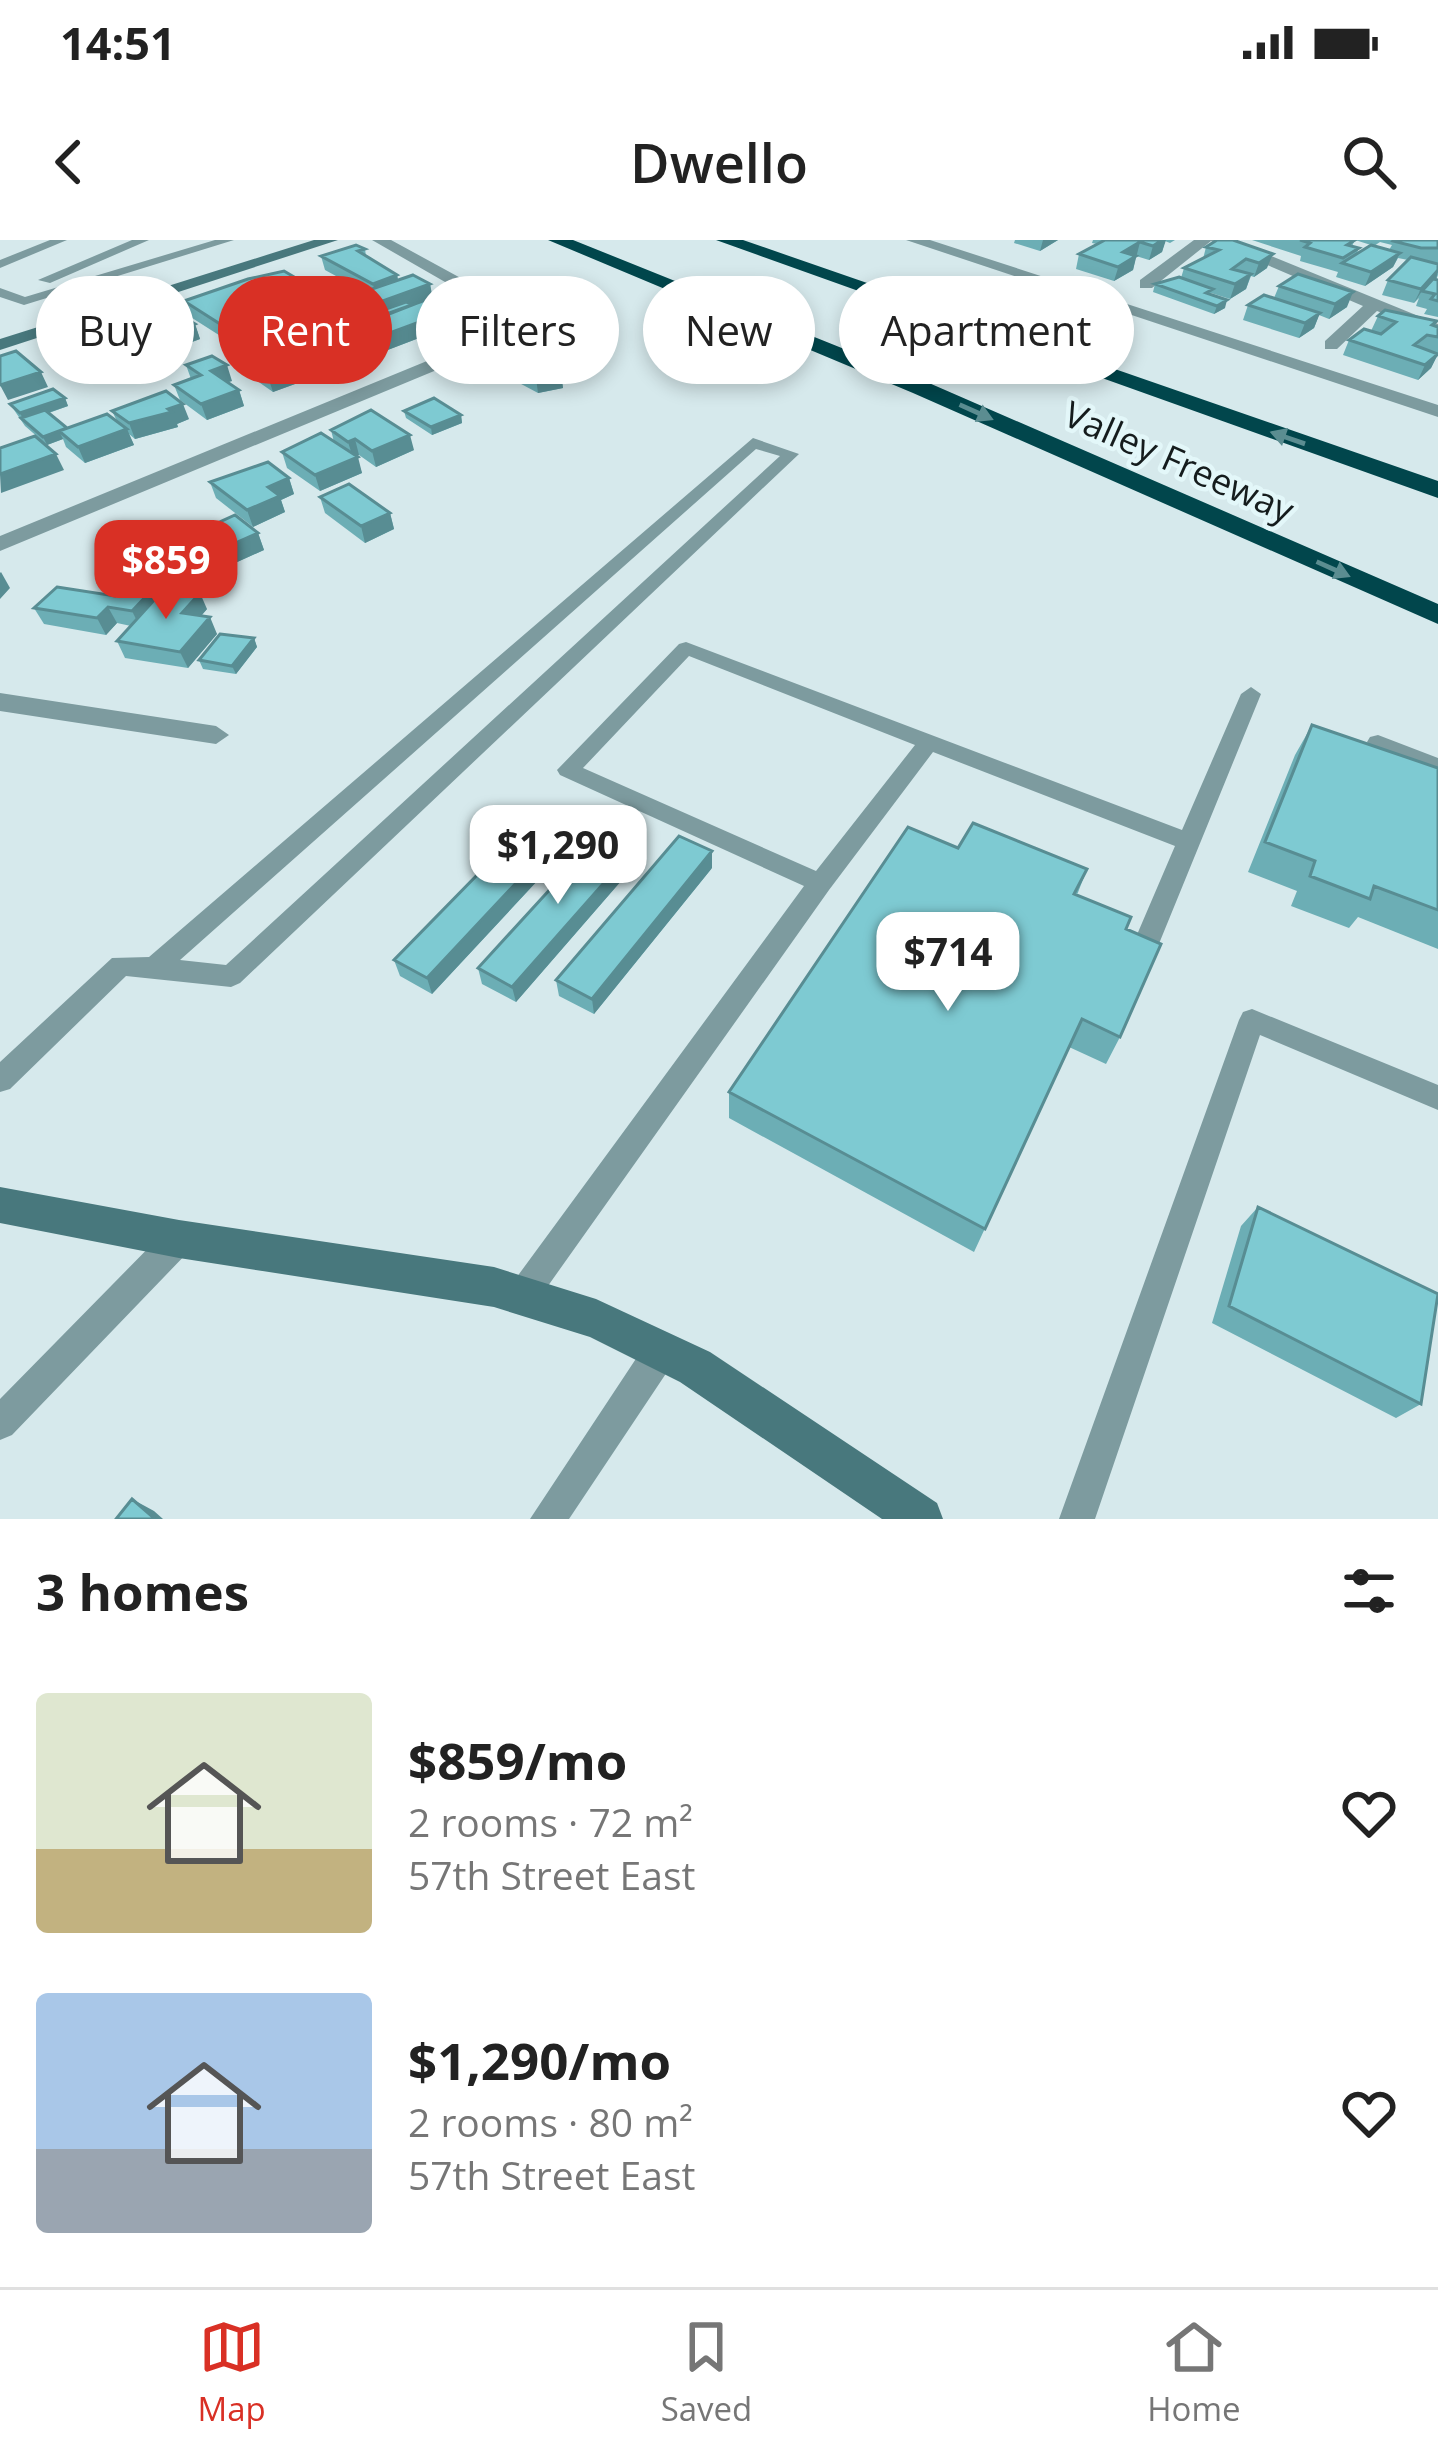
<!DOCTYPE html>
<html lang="en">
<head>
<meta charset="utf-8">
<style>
  :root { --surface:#fff; --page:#f2f2f2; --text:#222; --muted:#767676; --line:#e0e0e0; --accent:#d93025 }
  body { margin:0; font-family:"Open Sans",sans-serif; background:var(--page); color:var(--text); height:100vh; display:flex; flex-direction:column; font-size:45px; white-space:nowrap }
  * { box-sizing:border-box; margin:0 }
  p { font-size:39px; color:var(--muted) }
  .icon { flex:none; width:66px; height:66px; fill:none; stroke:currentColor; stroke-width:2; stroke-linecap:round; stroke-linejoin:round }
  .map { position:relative; height:1279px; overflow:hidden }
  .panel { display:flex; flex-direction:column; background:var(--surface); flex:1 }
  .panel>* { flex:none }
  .hud { position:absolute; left:36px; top:36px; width:1368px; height:108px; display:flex; gap:24px }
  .price { position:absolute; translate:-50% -102px; padding:0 27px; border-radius:24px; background:#fff; color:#222; font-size:39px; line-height:78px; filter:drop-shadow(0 3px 6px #0008) }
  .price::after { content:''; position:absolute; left:50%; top:72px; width:36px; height:27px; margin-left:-18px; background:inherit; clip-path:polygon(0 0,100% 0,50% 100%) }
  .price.selected { background:var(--accent); color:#fff }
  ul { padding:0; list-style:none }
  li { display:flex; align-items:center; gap:36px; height:300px; padding:0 36px }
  li span { display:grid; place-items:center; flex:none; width:336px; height:240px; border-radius:12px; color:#555 }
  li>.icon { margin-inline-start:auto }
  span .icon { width:144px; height:144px; fill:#fffc; stroke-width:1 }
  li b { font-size:51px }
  h2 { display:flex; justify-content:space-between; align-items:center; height:144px; padding:0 36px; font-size:51px }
  .pill { padding:0 42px; border-radius:54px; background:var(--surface); box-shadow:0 6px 18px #0003; font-size:42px; line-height:108px }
  .pill.selected { background:var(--accent); color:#fff }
  .status { display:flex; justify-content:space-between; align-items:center; height:84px; padding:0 60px; background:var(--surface); direction:ltr }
  .status svg { height:33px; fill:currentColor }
  header { display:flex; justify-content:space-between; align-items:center; height:156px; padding:0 36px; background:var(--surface); font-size:54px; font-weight:600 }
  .tab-bar { display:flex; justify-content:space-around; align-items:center; height:168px; border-top:3px solid var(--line); background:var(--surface); font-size:33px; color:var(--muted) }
  .tab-bar a { display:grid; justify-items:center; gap:6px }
  .tab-bar .selected { color:var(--accent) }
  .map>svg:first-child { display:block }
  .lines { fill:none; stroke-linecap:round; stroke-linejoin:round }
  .lane { fill:#7d9b9f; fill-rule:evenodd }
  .street { fill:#7d9b9f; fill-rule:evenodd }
  .secondary { fill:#48787d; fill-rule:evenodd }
  .highway { fill:#01464c; fill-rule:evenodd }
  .wall { fill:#6caeb5; fill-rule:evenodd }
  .shaded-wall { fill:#588d93 }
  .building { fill:#7ecad2; stroke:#588d93; stroke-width:3 }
  .oneway { fill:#5b8d91 }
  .labels { text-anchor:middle; stroke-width:9; stroke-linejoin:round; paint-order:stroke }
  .far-street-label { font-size:36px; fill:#151c1d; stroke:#e3f7f9 }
</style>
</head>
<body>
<div class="status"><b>14:51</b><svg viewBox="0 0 49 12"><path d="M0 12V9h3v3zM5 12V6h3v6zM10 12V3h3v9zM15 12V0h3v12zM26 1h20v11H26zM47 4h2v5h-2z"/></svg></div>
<header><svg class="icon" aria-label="back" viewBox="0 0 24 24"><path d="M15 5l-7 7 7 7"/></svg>Dwello<svg class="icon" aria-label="search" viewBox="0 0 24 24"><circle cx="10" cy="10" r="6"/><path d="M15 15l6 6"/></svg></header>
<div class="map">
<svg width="1438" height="1279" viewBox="0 0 1438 1279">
  <rect width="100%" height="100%" fill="#d6e9ec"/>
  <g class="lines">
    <path class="lane" d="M50 0H67L0 28V20Z
      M132 0H149L50 43 38 40Z
      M215 0H234L24 65 0 57V48L25 57Z
      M753 198 799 214 240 743 231 747 126 736 10 849 0 852V822L112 718 149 717ZM756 209 780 216 226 725 180 720Z
      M686 402 1182 590 1241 454 1251 447 1261 454 1156 711 1152 718H1134L1130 711 1175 606 933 512 829 650 533 1067 522 1072 511 1067 506 1056 511 1045 804 646 560 535 557 530 679 404ZM689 416 915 505 816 631 583 528Z
      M1378 495 1438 518V535L1370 507 1367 502 1370 497Z
      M1252 769 1438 845V870L1260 795 1095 1279H1059L1239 780 1243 772Z
      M179 984 190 988 194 999 190 1010 12 1195 0 1200V1159L168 988Z
      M661 1095 673 1099 677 1111 673 1123 569 1279H530L649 1099Z"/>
    <path class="street" d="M372 0H391L512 66 521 81 517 89 439 129 0 311V296L427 121 501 86 499 73Z
      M906 0H930L1438 165V177Z
      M1194 0H1232L1438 84V95L1377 71 1337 109H1325V101L1363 66 1211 1 1152 48H1140V40Z
      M0 453 216 486 229 495 216 504 0 471Z"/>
    <path class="secondary" d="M314 0H338L0 110V99Z
      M0 947 179 980 494 1027 596 1059 710 1112 937 1263 943 1279H882L680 1142 590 1097 494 1067 179 1018 0 983Z"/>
    <path class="highway" d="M548 0H573L929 143 1438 364V384L913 153Z
      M716 0H743L1438 241V258Z"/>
  </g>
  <path class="wall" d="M1015 0H1058L1040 11 1014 3Z
    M1093 0H1175L1170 3 1165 1 1162 12 1149 20 1136 16 1133 30 1114 41 1076 29 1079 14 1097 4 1092 3Z
    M1217 0 1267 28 1254 37 1251 36 1246 49 1230 59 1211 53V55L1225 68 1214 74 1153 52 1155 44 1181 38 1184 28 1203 19 1206 7Z
    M1252 0H1438V35L1436 40H1438V77L1424 74 1427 69 1416 66 1419 58 1414 63 1382 55 1388 40 1408 20 1398 18 1393 27 1365 46 1336 37 1338 32 1300 21 1301 16ZM1355 0 1371 5 1357 13 1359 8 1352 6ZM1380 2 1392 5 1389 10 1374 6Z
    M365 9 366 16 397 35 398 40 430 44 432 58 466 80 372 116 351 103 348 88 382 76 371 70 367 55 369 54 325 30 321 16Z
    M306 44 310 58 287 66 289 71 273 77 266 73 256 76 260 79 264 93 233 104 189 76 184 61Z
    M1279 46 1347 67 1329 79 1319 75 1314 88 1299 98 1243 80 1248 65 1274 58Z
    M1378 76 1437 81 1435 86 1438 87V114L1431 128 1418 140 1343 115 1349 100 1371 91Z
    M170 81 195 84 200 99 184 105 180 101 86 137 76 129 69 114 79 111 74 101Z
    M307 109 363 111 365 119 332 131 310 116Z
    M241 118 306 140 273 152 246 133Z
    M503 120 569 122 571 138 562 141 563 148 538 153 506 136Z
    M186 125 232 141 227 142 239 150 244 166 207 180 180 160 174 145 191 139Z
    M65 158 68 166 49 173 67 188 117 181 112 171 189 179 177 184 178 187 135 199 129 194 134 205 85 223 66 207 63 199 47 205 25 186 10 164Z
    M404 171 461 175 462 183 432 195 406 178Z
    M331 190 414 210 376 227 359 215 356 216 362 233 320 251 287 228 282 212 334 202Z
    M289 238 294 254 281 260 285 272 253 287 216 258 210 242Z
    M320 257 390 273 394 289 365 303 325 273Z
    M258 293 264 310 204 337 183 319 176 302Z
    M151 351 155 360 207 369 201 376 217 394 188 428 125 418 117 401 131 386 117 383 106 395 44 384 34 368Z
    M254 398 257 407 236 434 203 429 199 420Z
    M1312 485 1438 528V709L1358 677 1349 688 1291 666 1297 651 1248 632 1295 515Z
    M640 602 641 618 516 762 482 744 478 728Z
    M958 608 1087 629 1077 655 1126 689 1120 797 1106 824 1069 807 974 1012 729 878V852Z
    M565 611 432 754 400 736 394 720Z
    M712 628 594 774 559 756 556 740Z
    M1258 967 1421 1164 1396 1178 1212 1083 1241 986Z"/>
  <path class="shaded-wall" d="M1043 0H1058L1040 11Z
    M1162 0H1166L1162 12 1149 20 1153 6Z
    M1140 2 1133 30 1114 41 1123 12Z
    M1400 13 1393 27 1365 46 1371 32Z
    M1273 14 1267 28 1254 37 1259 23Z
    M1438 30 1436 40 1422 51 1414 63 1421 49Z
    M1251 34 1246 49 1230 59 1235 44Z
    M397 35 400 50 376 58 373 44Z
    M306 44 310 58 287 66 289 71 273 77 268 62 279 53Z
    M430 44 433 59 390 74 383 70V76L380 62Z
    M1353 52 1347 67 1329 79 1335 64Z
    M262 58 266 73 244 81 239 66Z
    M1227 60 1225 68 1214 74 1217 66Z
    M463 66 466 80 372 116 368 101Z
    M1320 73 1314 88 1299 98 1305 83Z
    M260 79 264 93 233 104 228 89Z
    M195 84 200 99 184 105 179 90Z
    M174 86 180 101 86 137 79 122Z
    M363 111 365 119 332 131 330 123Z
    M1438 114 1431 128 1418 140 1425 125Z
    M569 122 571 138 562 141 563 148 538 153 536 138Z
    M227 125 232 141 216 146 211 131Z
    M302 125 306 140 273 152 268 137Z
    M41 132 48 147 8 160 0 145Z
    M239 150 244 166 207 180 201 164Z
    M65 158 68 166 24 181 20 173Z
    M183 164 189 179 177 184 178 187 135 199 129 183Z
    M461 175 462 183 432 195 431 187Z
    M127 189 134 205 85 223 78 207Z
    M59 191 63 199 47 205 43 197Z
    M410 195 414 210 376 227 372 211Z
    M355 199 359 215 353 218 348 202Z
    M56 214 64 230 1 253 0 234Z
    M358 217 362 233 320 251 315 235Z
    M289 238 294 254 281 260 285 272 253 287 247 270 268 247Z
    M390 273 394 289 365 303 361 286Z
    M258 293 264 310 204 337 197 320Z
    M1 332 10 348 0 359V333Z
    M151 351 159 367 140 387 132 371Z
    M200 353 207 369 189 390 182 373Z
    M108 367 117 383 106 395 97 378Z
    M210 377 217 394 188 428 180 412Z
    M254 398 257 407 236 434 232 426Z
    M562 594 565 611 432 754 427 738Z
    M640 602 641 618 516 762 512 747Z
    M712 611V628L594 774 592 759Z
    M132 1259 154 1271 163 1279H155Z"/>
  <path class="building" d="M1105 0H1162L1153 6 1140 2 1123 12 1136 16 1118 27 1079 14Z
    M1217 0H1233L1273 14 1259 23 1246 19 1232 29 1251 34 1235 44 1184 28 1219 10 1206 7Z
    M1300 0H1355L1347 5 1359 8 1343 18 1305 7 1310 3Z
    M1394 0H1438V8H1421L1393 1Z
    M356 5 365 9 358 11 397 35 373 44 321 16Z
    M1371 5 1400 13 1371 32 1342 23Z
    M1411 17 1438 24V30L1421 49 1388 40Z
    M284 31 306 44 279 53 285 57 268 62 262 58 239 66 260 79 228 89 184 61 248 39Z
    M1298 34 1353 52 1335 64 1279 46Z
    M413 35 430 44 380 62 367 55 373 53 369 50Z
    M1179 37 1213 49 1206 53 1227 60 1217 66 1155 44Z
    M1433 39 1438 40V61L1431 59 1435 54 1422 51Z
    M442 54 463 66 368 101 348 88Z
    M1264 55 1320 73 1305 83 1248 65Z
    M406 62 412 65 389 74 383 70Z
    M1385 70 1437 81 1432 85 1438 87V97L1427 95 1414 105 1438 114 1425 125 1349 100 1364 89 1381 94 1396 82 1378 76Z
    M159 74 170 81 183 77 195 84 179 90 174 86 79 122 69 114 85 109 74 101Z
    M340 97 363 111 330 123 307 109Z
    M538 106 569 122 554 129 561 133 536 138 503 120Z
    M273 107 302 125 268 137 241 118Z
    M16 111 41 132 0 145V116Z
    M212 116 227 125 211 131 239 150 201 164 174 145 201 135 186 125Z
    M53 149 65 158 20 173 10 164Z
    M166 151 183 164 168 169 172 172 129 183 112 171Z
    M434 158 461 175 431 187 404 171Z
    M45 170 67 188 43 197 21 178Z
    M371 170 410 195 372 211 355 199 348 202 331 190Z
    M107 174 127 189 78 207 59 191Z
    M321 193 358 217 315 235 282 212Z
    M35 196 56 214 0 234V208Z
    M268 222 289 238 268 247 280 256 247 270 210 242Z
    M349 244 390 273 361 286 320 257Z
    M235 275 258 293 197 320 176 302Z
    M57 347 115 356 124 347 151 351 132 371 108 367 97 378 34 368Z
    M166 347 200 353 182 373 210 377 180 412 117 401Z
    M220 394 254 398 232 426 199 420Z
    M1312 485 1438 528V670L1374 646 1370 659 1310 636 1315 621 1265 602Z
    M531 580 562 594 427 738 394 720Z
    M973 583 1087 629 1074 654 1131 677 1126 689 1161 704 1120 797 1082 779 985 989 729 852 908 587 958 608Z
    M607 587 640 602 512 747 478 728Z
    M679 596 712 611 592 759 556 740Z
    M1258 967 1438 1054 1421 1164 1229 1066Z
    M132 1259 155 1279H116Z"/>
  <defs><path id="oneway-solid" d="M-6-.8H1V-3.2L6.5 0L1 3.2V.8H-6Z" transform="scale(3)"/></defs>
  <g class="oneway">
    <use href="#oneway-solid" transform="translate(976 172) rotate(24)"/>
    <use href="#oneway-solid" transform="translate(1288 198) rotate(-161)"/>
    <use href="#oneway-solid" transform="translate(1333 329) rotate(24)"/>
  </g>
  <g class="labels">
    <g class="far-street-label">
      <text transform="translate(1179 222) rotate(24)" y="13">Valley Freeway</text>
    </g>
  </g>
</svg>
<b class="price selected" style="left:166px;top:382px">$859</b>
<b class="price" style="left:558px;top:667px">$1,290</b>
<b class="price" style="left:948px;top:774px">$714</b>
<div class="hud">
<a class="pill">Buy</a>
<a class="pill selected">Rent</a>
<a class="pill">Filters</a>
<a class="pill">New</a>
<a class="pill">Apartment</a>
</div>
</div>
<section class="panel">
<h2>3 homes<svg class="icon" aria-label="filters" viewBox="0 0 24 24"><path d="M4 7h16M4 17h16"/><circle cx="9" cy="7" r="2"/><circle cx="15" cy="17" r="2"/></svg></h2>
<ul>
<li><span style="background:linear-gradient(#dfe7d0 65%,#c2b280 0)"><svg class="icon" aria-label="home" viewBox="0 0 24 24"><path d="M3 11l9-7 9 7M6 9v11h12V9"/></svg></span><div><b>$859/mo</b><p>2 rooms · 72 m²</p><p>57th Street East</p></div><svg class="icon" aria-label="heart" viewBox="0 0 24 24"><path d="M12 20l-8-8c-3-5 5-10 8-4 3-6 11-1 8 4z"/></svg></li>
<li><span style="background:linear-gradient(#a9c7e8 65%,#9aa5b1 0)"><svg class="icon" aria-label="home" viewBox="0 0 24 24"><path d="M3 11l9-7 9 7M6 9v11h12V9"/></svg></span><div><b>$1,290/mo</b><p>2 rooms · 80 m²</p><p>57th Street East</p></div><svg class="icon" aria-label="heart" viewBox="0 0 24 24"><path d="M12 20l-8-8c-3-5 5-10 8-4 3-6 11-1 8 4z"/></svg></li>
</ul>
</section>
<nav class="tab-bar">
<a class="selected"><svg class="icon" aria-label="map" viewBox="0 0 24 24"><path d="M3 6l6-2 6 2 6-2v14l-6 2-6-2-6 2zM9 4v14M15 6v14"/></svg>Map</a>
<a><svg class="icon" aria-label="saved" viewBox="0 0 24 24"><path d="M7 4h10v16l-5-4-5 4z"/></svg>Saved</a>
<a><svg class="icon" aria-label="home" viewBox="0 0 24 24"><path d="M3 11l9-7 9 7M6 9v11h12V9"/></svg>Home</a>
</nav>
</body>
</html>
